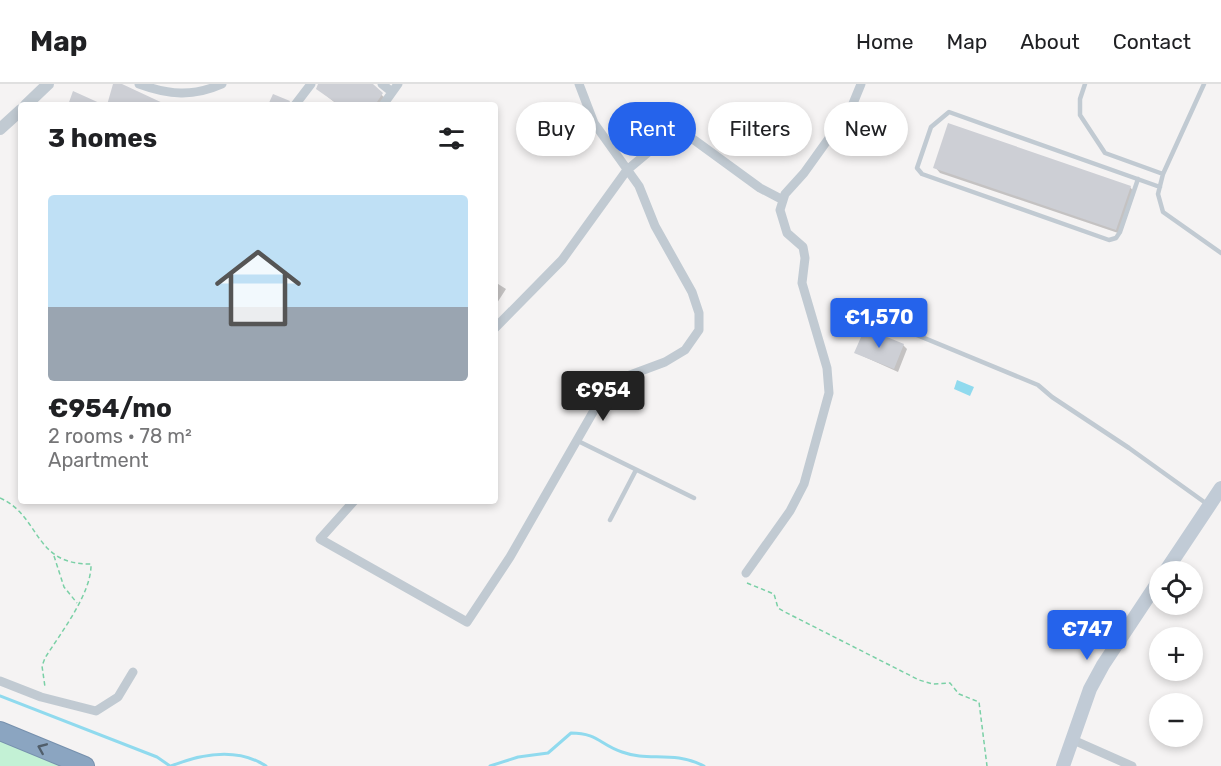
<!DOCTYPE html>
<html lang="en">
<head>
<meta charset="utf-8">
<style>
  :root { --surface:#fff; --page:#f6f6f6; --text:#202124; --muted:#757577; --line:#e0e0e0; --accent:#2563eb }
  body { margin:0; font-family:Rubik,sans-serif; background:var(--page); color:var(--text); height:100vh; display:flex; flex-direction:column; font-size:22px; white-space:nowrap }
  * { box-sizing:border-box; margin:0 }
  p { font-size:20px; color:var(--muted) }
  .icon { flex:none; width:33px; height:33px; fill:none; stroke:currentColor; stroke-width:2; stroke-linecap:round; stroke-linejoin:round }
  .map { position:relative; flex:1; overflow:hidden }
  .side { position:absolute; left:18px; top:18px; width:480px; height:402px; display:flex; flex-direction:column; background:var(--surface); border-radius:6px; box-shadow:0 3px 9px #0003 }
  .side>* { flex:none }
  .top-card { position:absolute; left:516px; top:18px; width:570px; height:54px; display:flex; gap:12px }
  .fabs { position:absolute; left:1149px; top:477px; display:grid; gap:12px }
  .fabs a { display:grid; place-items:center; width:54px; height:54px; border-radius:50%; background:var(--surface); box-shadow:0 3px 9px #0003; font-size:30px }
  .price { position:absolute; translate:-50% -51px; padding:0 14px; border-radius:6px; background:var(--accent); color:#fff; font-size:20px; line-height:39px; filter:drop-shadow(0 2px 3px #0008) }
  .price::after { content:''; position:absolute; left:50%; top:36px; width:18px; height:14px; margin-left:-9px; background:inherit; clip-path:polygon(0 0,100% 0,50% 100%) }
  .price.current { background:#222; color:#fff }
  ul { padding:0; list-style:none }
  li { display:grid; align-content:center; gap:12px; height:318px; padding:0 30px }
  li span { display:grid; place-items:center; height:186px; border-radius:6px; color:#555 }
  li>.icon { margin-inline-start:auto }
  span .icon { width:108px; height:108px; fill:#fffc; stroke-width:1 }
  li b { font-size:26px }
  h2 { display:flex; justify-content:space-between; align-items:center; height:72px; padding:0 30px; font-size:26px }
  .pill { padding:0 21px; border-radius:27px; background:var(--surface); box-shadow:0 3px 9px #0003; font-size:21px; line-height:54px }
  .pill.current { background:var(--accent); color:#fff }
  header { display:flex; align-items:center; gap:36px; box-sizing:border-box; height:84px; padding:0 30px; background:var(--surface); border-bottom:2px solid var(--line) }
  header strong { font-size:28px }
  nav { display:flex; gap:33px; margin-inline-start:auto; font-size:21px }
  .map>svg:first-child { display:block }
  .green { fill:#c3f1d5 }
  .water { fill:#90daee }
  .shadow { fill:#0003 }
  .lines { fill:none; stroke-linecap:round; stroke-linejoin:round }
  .stream { stroke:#90daee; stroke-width:3 }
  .building { fill:#cdcfd5 }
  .motorway-casing { stroke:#7690ad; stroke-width:20 }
  .path { stroke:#7ad0a6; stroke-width:1.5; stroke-dasharray:4.5 3; stroke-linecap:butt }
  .service { stroke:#c1cad2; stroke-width:4.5 }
  .minor { stroke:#c1cad2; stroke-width:9 }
  .tertiary { stroke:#c1cad2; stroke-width:12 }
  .secondary { stroke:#c1cbd6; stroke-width:14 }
  .motorway { stroke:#8ba5c1; stroke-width:18 }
  .oneway { stroke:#505e6b }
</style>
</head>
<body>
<header>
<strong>Map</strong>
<nav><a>Home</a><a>Map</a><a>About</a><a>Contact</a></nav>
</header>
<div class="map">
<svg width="1221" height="682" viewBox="0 0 1221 682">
  <rect width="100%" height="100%" fill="#f5f3f3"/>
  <path class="green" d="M0 655 65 682H0Z"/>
  <path class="water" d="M957 296 974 303 970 312 954 305Z"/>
  <path class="shadow" d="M321 0H370L387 16 384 21H338L318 5Z
    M935 83 1130 103 1135 109 1121 150 940 89Z
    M495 198 506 205 497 219H495Z
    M903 261 907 265 898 288 856 269Z"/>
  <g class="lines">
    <path class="stream" d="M0 612 157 673 170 682
      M171 682C201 670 237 663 266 682
      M490 682 518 673 548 669 571 649C598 649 600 661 622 668 649 678 672 666 704 682"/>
  </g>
  <path class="building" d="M113 0H122L167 21H107Z
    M318 0H373L383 9 375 21H339L316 5Z
    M73 7 104 21H68Z
    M273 10 290 17 288 21H268Z
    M948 39 1131 102 1116 146 933 84Z
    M865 244 904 260 894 285 854 269Z"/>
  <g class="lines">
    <g class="motorway-casing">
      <path id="motorway" d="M0 647 85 682"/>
    </g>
    <path class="path" d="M0 414C41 432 33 481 91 480 92 509 60 550 45 574L42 582 45 603
      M54 472 64 503 77 519
      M747 499 774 510 778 524 783 527 919 596 933 600 950 599 959 610 979 618 987 682"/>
    <path class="service" d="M1085 0 1080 15V31L1105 69 1163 90 1158 110 1163 128 1221 169
      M1163 90 1204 0
      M1138 95 1120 148 1116 154 1109 156 922 90 917 84 931 43 949 28 1160 103
      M854 225 1038 301 1052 313 1129 364 1207 420
      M578 357 694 414
      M610 436 636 386"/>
    <path class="minor" d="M139 0C169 11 193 13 222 0
      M382 0 392 8
      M295 21 311 0
      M383 21 398 0
      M495 244 562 176 627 86 670 50 676 47 686 50 760 104 783 116
      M354 417 320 455 467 538 510 473 604 309 614 297 665 278 685 266 699 246V229L692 208 655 142 639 102 594 39 579 0
      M746 489 790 427 804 400 829 309 827 284 802 199 805 174 803 163 787 149 780 126 785 110 804 89 852 22 861 0
      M0 597 41 613 96 627 118 613 133 588
      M1071 655 1132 682"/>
    <path class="tertiary" d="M26 21 48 0
      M0 45 21 26"/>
    <path class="secondary" d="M1165 488 1221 404
      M1063 682 1090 605 1103 581 1160 495"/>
    <use href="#motorway" class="motorway"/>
  </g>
  <defs><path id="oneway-chevron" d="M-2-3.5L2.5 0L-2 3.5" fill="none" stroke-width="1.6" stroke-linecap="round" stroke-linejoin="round" transform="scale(1.5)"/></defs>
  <use class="oneway" href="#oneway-chevron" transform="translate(42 664) rotate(-157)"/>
</svg>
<div class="fabs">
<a><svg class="icon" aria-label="locate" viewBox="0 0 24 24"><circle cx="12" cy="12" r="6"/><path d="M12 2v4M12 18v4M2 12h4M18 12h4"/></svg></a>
<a>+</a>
<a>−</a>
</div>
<b class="price" style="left:879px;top:265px">€1,570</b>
<b class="price current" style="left:603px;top:338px">€954</b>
<b class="price" style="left:1087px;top:577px">€747</b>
<div class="top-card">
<a class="pill">Buy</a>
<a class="pill current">Rent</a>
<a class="pill">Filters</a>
<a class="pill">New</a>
</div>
<section class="side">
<h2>3 homes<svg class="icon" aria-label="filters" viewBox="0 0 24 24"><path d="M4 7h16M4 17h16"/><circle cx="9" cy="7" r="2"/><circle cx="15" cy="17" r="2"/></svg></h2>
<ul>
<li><span style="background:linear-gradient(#bfe0f5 60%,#9aa5b1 0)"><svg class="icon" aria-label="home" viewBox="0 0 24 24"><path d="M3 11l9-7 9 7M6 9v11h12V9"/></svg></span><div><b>€954/mo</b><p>2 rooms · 78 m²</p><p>Apartment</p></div></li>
</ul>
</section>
</div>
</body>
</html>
